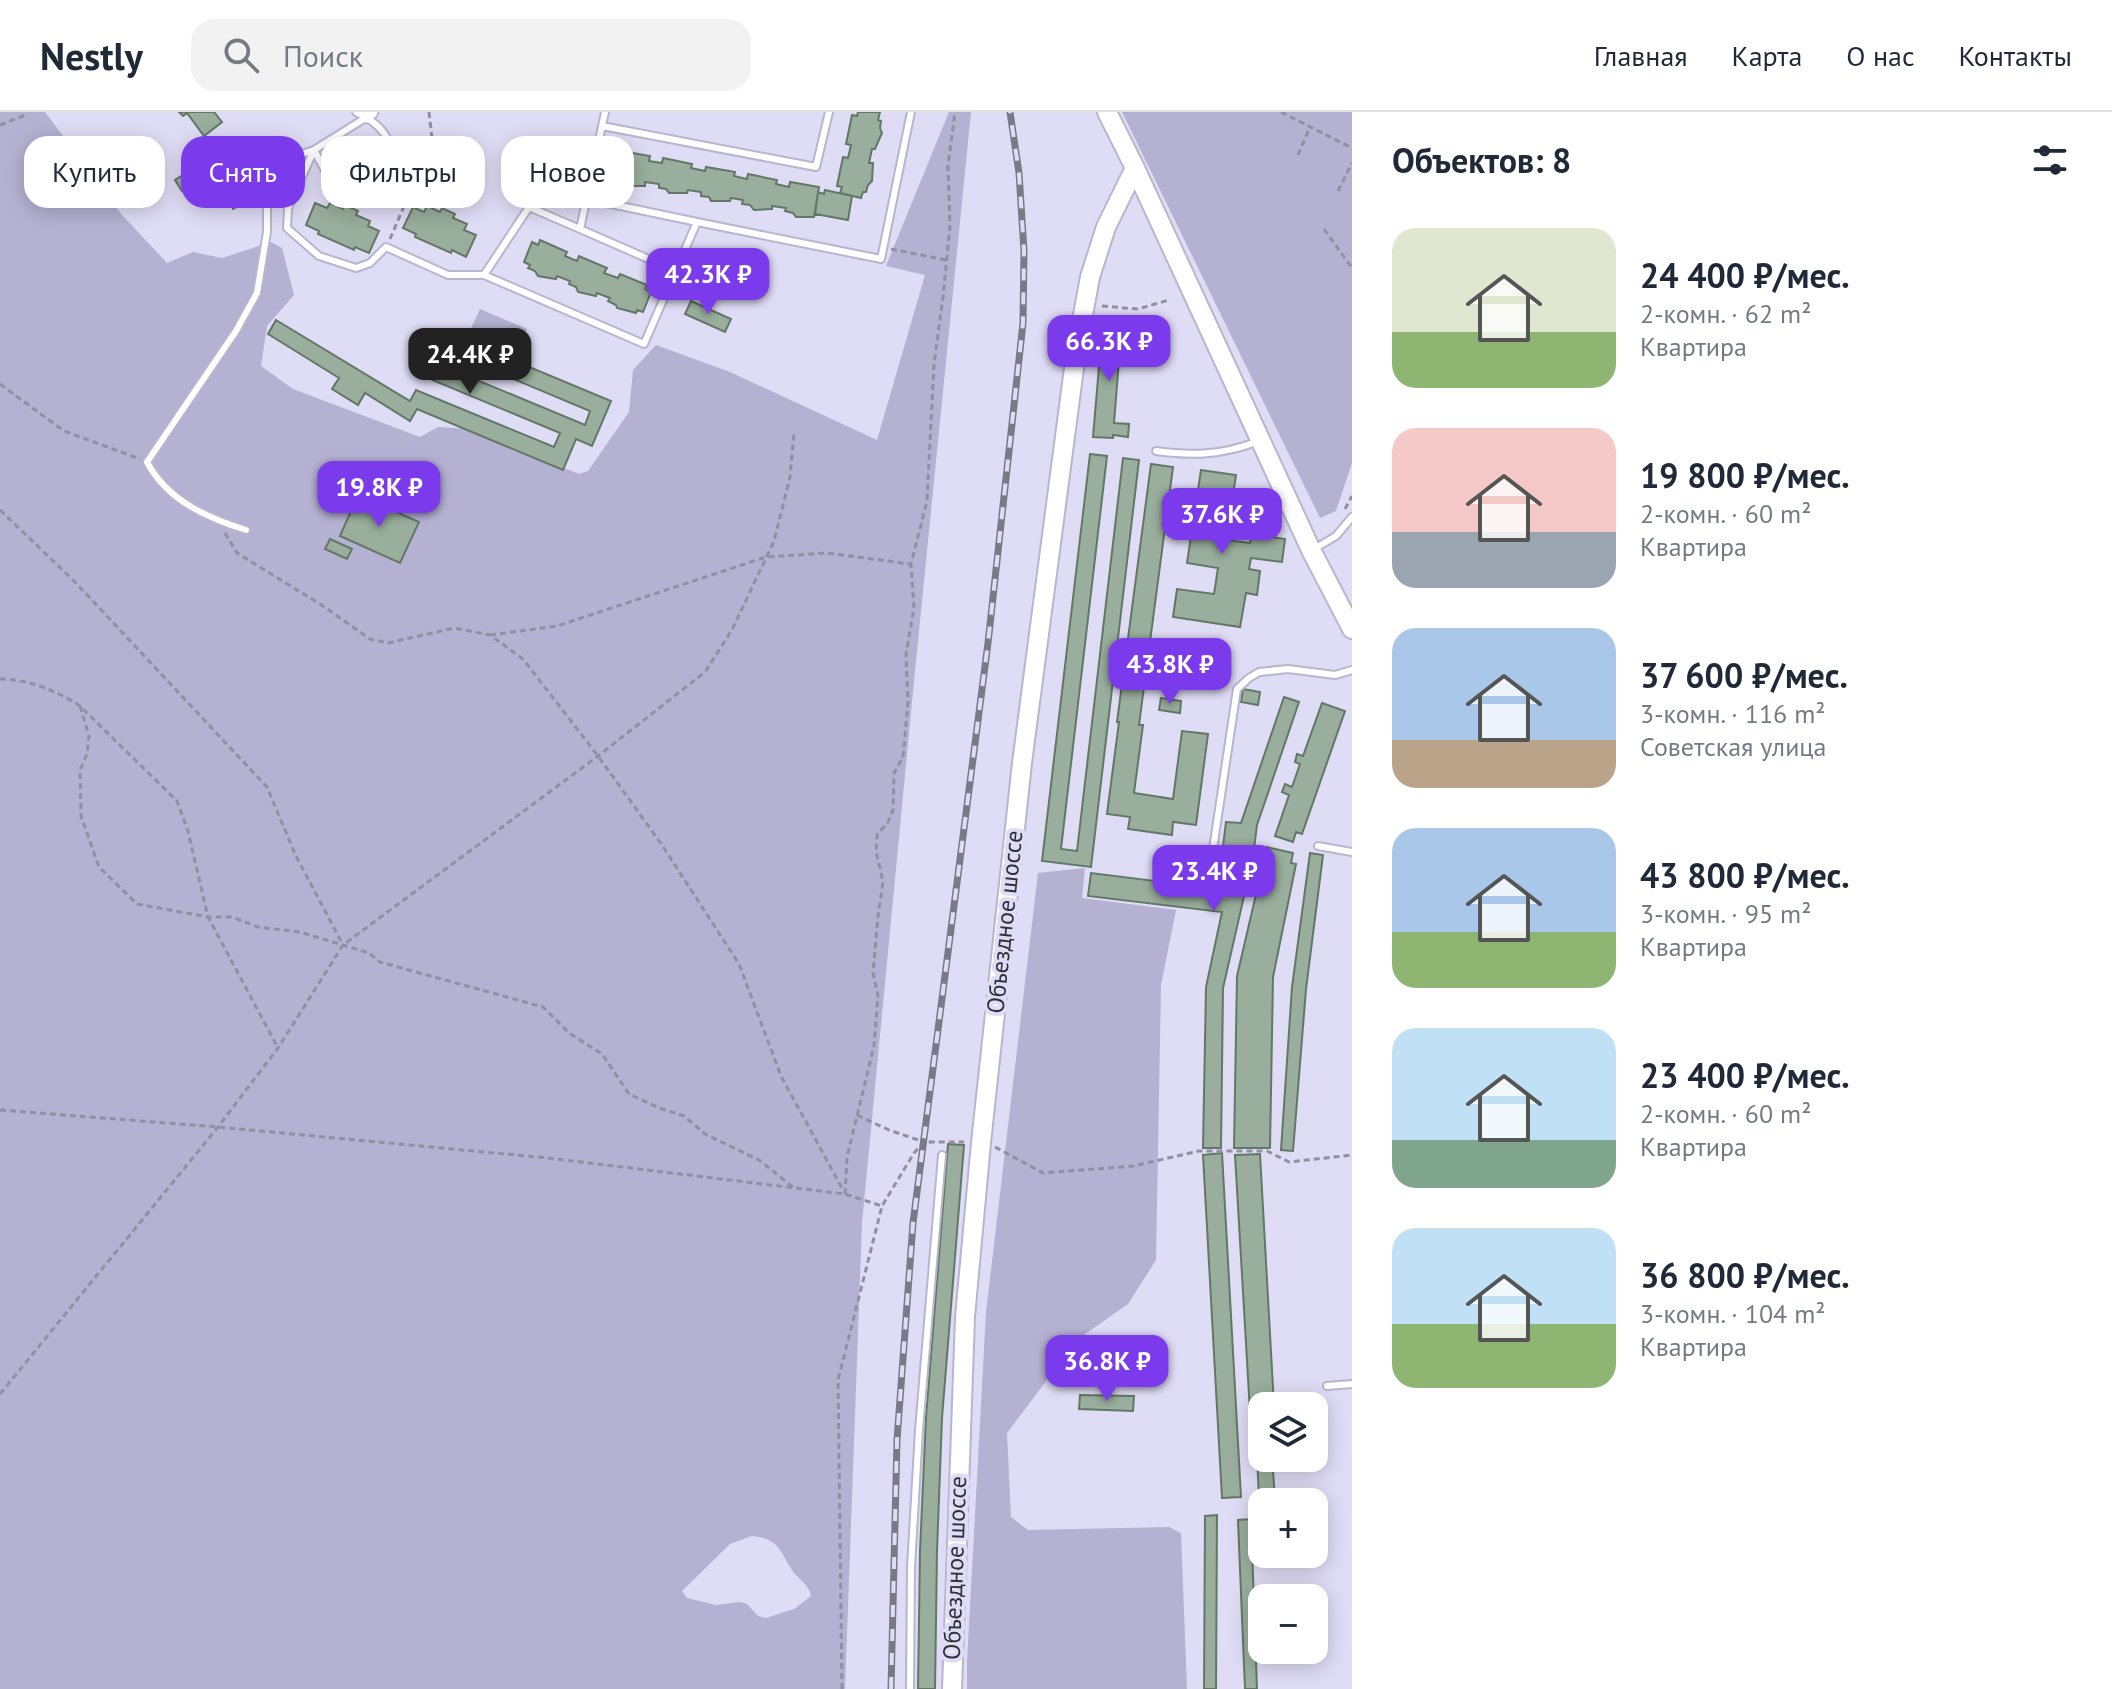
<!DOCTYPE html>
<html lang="ru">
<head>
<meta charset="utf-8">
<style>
  :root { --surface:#fff; --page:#f2f2f3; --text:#1f2937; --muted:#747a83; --line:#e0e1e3; --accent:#7c3aed }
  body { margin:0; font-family:"PT Sans",sans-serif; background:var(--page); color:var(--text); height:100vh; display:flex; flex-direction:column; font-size:30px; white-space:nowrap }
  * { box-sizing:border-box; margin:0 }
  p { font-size:26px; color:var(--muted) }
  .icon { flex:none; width:44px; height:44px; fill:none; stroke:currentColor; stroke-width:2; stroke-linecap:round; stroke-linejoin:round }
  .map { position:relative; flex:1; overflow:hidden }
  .side { display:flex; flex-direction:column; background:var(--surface); width:760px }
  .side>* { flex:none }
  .banner { position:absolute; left:24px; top:24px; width:760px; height:72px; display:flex; gap:16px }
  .fabs { position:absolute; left:1248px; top:1280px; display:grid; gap:16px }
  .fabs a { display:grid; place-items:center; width:80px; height:80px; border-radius:16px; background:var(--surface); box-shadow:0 4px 20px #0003; font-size:40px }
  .price { position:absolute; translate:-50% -68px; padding:0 18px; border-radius:16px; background:var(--accent); color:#fff; font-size:26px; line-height:52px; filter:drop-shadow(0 2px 4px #0008) }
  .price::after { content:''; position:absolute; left:50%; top:48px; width:24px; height:18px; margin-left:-12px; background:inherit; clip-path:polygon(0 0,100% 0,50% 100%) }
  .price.active { background:#222; color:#fff }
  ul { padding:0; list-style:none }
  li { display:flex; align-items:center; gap:24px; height:200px; padding:0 40px }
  li span { display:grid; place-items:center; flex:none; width:224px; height:160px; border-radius:24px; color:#555 }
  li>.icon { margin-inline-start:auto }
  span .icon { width:96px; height:96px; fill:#fffc; stroke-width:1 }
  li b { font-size:34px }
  h2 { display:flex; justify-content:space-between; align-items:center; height:96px; padding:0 40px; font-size:34px }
  .chip { padding:0 28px; border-radius:24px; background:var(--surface); box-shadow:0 4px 20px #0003; font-size:28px; line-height:72px }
  .chip.active { background:var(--accent); color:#fff }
  header { display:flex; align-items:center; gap:48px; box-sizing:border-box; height:112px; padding:0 40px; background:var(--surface); border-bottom:2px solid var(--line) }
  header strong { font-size:38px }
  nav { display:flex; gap:44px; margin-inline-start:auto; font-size:28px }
  .search { width:560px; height:72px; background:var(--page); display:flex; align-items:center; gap:20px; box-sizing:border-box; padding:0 28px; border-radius:24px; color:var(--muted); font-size:30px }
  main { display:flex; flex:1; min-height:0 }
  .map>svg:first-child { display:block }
  .green { fill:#b4b1d2; fill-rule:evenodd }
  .building { fill:#99ae9d; stroke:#637767; stroke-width:2 }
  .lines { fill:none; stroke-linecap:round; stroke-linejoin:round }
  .lane-casing { stroke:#b8b5ce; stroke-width:10 }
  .street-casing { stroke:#b8b5ce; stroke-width:15 }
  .primary-casing { stroke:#b8b5ce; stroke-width:22 }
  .path { stroke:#918fa1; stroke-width:3; stroke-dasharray:6 4; stroke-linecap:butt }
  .lane { stroke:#fff; stroke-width:6 }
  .street { stroke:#fff; stroke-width:11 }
  .primary { stroke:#fff; stroke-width:18 }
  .rail-casing { stroke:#7b7989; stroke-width:7 }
  .rail { stroke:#dfdcf5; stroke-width:4; stroke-dasharray:12; stroke-linecap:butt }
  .labels { text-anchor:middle; stroke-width:8; stroke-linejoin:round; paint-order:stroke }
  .street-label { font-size:24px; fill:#313039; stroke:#dfdcf5 }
</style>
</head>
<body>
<header>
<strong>Nestly</strong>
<div class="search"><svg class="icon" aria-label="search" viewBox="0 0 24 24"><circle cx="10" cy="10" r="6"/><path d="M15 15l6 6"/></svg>Поиск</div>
<nav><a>Главная</a><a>Карта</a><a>О нас</a><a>Контакты</a></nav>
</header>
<main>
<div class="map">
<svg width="1352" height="1577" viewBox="0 0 1352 1577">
  <rect width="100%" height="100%" fill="#dfdcf5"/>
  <path class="green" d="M0 0H45L122 103 167 151 193 140 222 146 271 130 282 136 294 183 267 214 261 254 293 277 420 325 438 315 469 317 579 362 588 359 629 300 633 258 656 233 730 260 877 328 925 163 886 154 949 0H971L914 569 862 1111 845 1577H0ZM752 1424C783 1427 780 1443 795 1462 802 1470 809 1473 811 1484L794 1497 766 1506 758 1504 747 1492 740 1490 716 1493 687 1486 682 1479 730 1432Z
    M1122 0H1352V351L1336 399 1320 406Z
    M480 197 527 217 516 244 468 223Z
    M1085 756 1082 786 1176 798 1161 873 1156 1148 1128 1192 1078 1227 1007 1321 1011 1405 1028 1418 1169 1415 1181 1421 1187 1577H967V1550L986 1200 1038 761Z"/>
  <path class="building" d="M179 0H214L222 10 204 24 187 1 183 4Z
    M858 0H880L878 8 881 9 880 16 882 21 875 37H872L869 51H873L872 69 868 73 866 80H863L861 86 840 81 842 75 837 74 843 45 848 46 851 33 846 32 852 3 857 4Z
    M621 39 650 44 649 49 662 51 663 46 692 52 691 56 705 59 706 55 735 60 734 64 747 67 748 62 777 68 776 72 789 75 790 70 819 75 814 105H796L793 101 785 99 786 96 772 94V97L754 98 750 93 742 92 743 88 731 86 730 89H711L709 85 701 84V80L688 78 687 81H669L666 77 659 76V72L645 70V74H627L623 69 616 68V64L610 63 614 42 620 43Z
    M186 61 193 72 182 79 175 68Z
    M244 72 252 87 233 97 225 83Z
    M825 78 852 84 848 108 815 102 818 80 824 82Z
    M315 91 327 96 330 91 343 97 345 93 358 99 356 103 370 109 368 114 379 119 369 141 355 135 354 138 318 122 319 119 306 113Z
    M427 94 440 100 442 96 455 102 453 106 467 112 464 118 476 123 466 145 452 138 451 141 415 125 416 122 403 116 413 95 424 100Z
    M540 128 567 140 565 144 577 149 579 144 607 156 604 161 618 166 620 162 647 173 645 177 651 180 643 200 637 198 636 201 617 196 616 193 608 189 610 186 597 181 596 184 578 180 576 175 569 172 570 169 557 164 556 167 538 164 535 159 528 156 530 153 524 150 532 130 538 133Z
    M691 189 731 207 725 220 685 202Z
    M276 208 410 289 416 278 554 335 560 321 418 262 424 246 585 313 590 299 439 236 445 220 611 289 592 334 576 327 563 358 417 297 410 309 365 281 358 293 332 277 339 266 268 222Z
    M1103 208 1122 210 1114 311 1129 312 1128 325 1113 323V326L1093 325Z
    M1090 342 1107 344 1061 737 1077 739 1123 346 1139 348 1091 755 1042 749Z
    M1151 352 1173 355 1139 613H1143L1134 681 1173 687 1182 619 1208 622 1196 713 1173 710 1172 723 1128 717 1130 705 1107 702 1119 610H1117Z
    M1201 358 1236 363 1226 428 1250 431 1252 422 1285 427 1282 450 1251 446 1249 457 1260 459 1257 483 1246 481 1240 515 1173 505 1177 477 1214 482 1218 456 1187 451Z
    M358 383 419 410 400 451 340 424Z
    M330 427 352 437 347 447 325 437Z
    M1243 577 1260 580 1258 593 1241 590Z
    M1284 585 1299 590 1257 713 1253 745 1223 876 1221 1036H1203L1206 875 1222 800 1088 784 1091 761 1227 778 1235 744 1222 742 1226 710 1241 711Z
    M1161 586 1181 589 1180 601 1159 598Z
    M1322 591 1345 599 1302 722 1296 720 1293 730 1275 724 1289 683 1282 680 1285 672 1292 675 1300 652 1295 650 1297 642 1303 644Z
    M1267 735 1293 741 1291 751 1296 752 1273 865 1270 1036H1234L1237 864Z
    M1310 741 1323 743 1306 877 1293 1039 1281 1038 1292 875Z
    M948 1032 964 1033 942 1306 937 1439 935 1577H918L920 1439 926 1305Z
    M1222 1041 1241 1385 1222 1386 1203 1043Z
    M1260 1042 1274 1294H1262V1299L1250 1300 1235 1043Z
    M1080 1283 1134 1284 1133 1299 1079 1297Z
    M1256 1321H1262V1346H1272L1275 1386 1259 1387Z
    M1217 1403 1216 1577H1204L1205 1404Z
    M1251 1407 1257 1577H1245L1238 1408Z"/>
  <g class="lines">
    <g class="lane-casing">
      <path id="lane" d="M367 5 314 38 288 96 287 116 319 144 356 156 370 151 386 135 448 163H484L644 232 697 110 881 147 911 0
        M602 14 605 0
        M587 87 697 110
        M580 117 676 159
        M484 163 529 95 580 117 602 14 816 55 829 0
        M1156 339C1192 344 1222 343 1256 330
        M246 418C207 406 167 388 147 350L236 219 257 181 267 120V86L275 60 296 44 314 38 330 68 365 85 397 53C388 25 385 14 356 0
        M1314 437 1336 424 1352 405
        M1318 734 1352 740
        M1210 757 1237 577 1249 566 1259 560 1288 557 1335 563 1352 558
        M1327 1274 1352 1272
        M910 1577 911 1455 919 1318 942 1043"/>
    </g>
    <g class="street-casing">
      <path id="street" d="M367 5 372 0"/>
    </g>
    <g class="primary-casing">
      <path id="primary" d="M1107 0 1135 56 1311 438 1352 517
        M952 1577 965 1205 981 1031 1022 651 1076 241 1090 165 1106 115 1135 56"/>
    </g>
    <path class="path" d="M429 0 437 71
      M1281 0 1352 36
      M0 13 23 4 20 0
      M1298 43 1310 15
      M1338 79 1352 51
      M1324 117 1352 156
      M390 127 410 80
      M891 137 946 148
      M1102 194 1138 197 1169 188
      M0 272 64 319 140 347
      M1345 397 1352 384
      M0 398 75 470 267 675 295 742 343 833
      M225 421 237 441 320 492 370 527 388 531 454 516 490 523 523 547 598 644 662 733 739 852 781 964 843 1078
      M490 523 557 514 766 445 827 441 910 452
      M0 567C28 567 57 579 80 594L177 689 188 719 208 805 278 936
      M80 594 89 624 87 642 80 658 81 704 99 755 137 792 208 805H232L258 815 300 820 369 841 380 850 543 895 569 921 602 942 629 982 659 996 684 1004 705 1022 759 1048 794 1076
      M0 998 218 1015 548 1046 845 1082 882 1094
      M857 1003 889 1018 924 1030
      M995 1035 1043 1061 1133 1054 1199 1039H1267L1289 1050 1352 1043
      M845 1082 847 1045 874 934 878 883 873 861 878 804 883 770 876 739 877 723 888 710 893 698 894 661 903 645 908 590 906 542 914 496 911 452 927 389 934 252 943 185 950 114 948 54 955 0
      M0 1282 218 1015 278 936 343 833 598 644 705 560 732 518 774 429 790 365 794 321
      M842 1577 838 1268 882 1094 914 1041 924 1030H964"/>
    <use href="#lane" class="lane"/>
    <use href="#street" class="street"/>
    <use href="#primary" class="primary"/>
    <g class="rail-casing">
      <path id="rail" d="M891 1577 897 1328 913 1111 988 531 1023 211 1024 139 1019 61 1010 0"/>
    </g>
    <use href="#rail" class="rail"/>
  </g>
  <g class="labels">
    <g class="street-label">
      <text transform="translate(1005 810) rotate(-84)" y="8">Объездное шоссе</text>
      <text transform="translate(955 1456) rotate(-88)" y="8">Объездное шоссе</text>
    </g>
  </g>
</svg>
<div class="fabs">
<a><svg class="icon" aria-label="layers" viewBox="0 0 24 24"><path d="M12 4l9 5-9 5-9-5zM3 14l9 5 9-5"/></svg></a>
<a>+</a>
<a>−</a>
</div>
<b class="price" style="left:708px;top:204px">42.3K ₽</b>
<b class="price" style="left:1109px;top:271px">66.3K ₽</b>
<b class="price active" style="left:470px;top:284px">24.4K ₽</b>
<b class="price" style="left:379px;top:417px">19.8K ₽</b>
<b class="price" style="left:1222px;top:444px">37.6K ₽</b>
<b class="price" style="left:1170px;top:594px">43.8K ₽</b>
<b class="price" style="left:1214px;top:801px">23.4K ₽</b>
<b class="price" style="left:1107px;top:1291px">36.8K ₽</b>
<div class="banner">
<a class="chip">Купить</a>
<a class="chip active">Снять</a>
<a class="chip">Фильтры</a>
<a class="chip">Новое</a>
</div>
</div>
<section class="side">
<h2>Объектов: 8<svg class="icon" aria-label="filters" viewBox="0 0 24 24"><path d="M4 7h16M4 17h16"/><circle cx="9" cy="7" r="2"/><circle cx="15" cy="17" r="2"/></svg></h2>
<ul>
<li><span style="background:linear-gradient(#dfe7d0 65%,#8fb573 0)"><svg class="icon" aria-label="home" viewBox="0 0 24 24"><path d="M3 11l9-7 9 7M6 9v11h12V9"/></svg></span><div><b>24 400 ₽/мес.</b><p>2-комн. · 62 m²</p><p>Квартира</p></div></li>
<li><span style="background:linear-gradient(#f6c9c9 65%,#9aa5b1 0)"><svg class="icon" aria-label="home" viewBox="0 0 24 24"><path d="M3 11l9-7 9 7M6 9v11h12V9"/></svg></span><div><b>19 800 ₽/мес.</b><p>2-комн. · 60 m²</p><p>Квартира</p></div></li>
<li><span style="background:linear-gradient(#a9c7e8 70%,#b9a48a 0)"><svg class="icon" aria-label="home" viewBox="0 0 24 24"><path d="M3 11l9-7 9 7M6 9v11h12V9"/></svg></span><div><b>37 600 ₽/мес.</b><p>3-комн. · 116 m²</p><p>Советская улица</p></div></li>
<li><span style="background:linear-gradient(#a9c7e8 65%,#8fb573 0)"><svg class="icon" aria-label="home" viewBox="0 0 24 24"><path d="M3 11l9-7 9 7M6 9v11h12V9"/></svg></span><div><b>43 800 ₽/мес.</b><p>3-комн. · 95 m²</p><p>Квартира</p></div></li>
<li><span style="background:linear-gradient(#bfe0f5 70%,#7fa58c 0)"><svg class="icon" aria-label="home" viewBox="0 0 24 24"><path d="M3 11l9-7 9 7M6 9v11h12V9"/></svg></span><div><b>23 400 ₽/мес.</b><p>2-комн. · 60 m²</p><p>Квартира</p></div></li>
<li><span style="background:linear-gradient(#bfe0f5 60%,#8fb573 0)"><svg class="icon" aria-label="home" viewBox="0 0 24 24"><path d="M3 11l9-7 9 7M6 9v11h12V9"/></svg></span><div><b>36 800 ₽/мес.</b><p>3-комн. · 104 m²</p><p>Квартира</p></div></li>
</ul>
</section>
</main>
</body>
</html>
